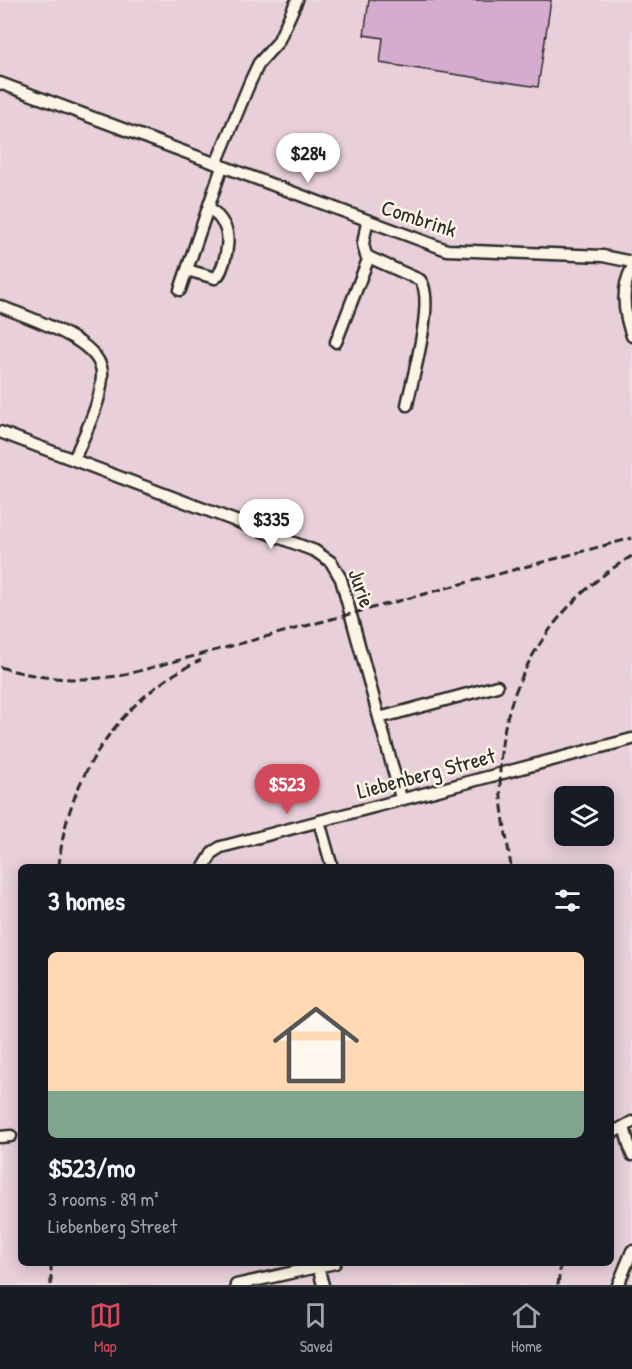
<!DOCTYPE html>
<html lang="en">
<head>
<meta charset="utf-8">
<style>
  :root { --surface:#171b24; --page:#20242c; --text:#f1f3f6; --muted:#9ea1a6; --line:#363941; --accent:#d1495b }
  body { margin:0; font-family:"Patrick Hand",sans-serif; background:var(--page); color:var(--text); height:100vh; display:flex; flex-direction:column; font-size:22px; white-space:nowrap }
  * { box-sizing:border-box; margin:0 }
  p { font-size:20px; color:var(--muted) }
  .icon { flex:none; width:33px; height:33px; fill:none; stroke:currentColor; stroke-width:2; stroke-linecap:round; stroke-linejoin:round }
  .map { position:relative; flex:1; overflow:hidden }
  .drawer { position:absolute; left:18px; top:864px; width:596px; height:402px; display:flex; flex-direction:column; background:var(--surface); border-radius:9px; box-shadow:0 3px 15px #0003 }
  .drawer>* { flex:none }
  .buttons { position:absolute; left:554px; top:786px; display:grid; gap:12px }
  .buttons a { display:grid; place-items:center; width:60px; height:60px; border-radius:9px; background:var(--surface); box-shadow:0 3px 15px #0003; font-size:30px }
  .price { position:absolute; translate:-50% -51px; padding:0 14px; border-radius:21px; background:#fff; color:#222; font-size:20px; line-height:39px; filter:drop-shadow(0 2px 3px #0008) }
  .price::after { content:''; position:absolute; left:50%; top:36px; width:18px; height:14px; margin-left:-9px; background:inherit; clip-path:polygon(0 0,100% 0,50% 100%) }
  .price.on { background:var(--accent); color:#fff }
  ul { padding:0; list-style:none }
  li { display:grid; align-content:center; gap:12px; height:318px; padding:0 30px }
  li span { display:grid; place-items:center; height:186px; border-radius:9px; color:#555 }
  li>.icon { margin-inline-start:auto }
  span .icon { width:108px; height:108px; fill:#fffc; stroke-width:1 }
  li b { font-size:26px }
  h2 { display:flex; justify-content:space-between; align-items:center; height:72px; padding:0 30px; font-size:26px }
  .tabs { display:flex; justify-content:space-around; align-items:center; height:84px; border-top:2px solid var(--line); background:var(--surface); font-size:16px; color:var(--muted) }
  .tabs a { display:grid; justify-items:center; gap:3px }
  .tabs .on { color:var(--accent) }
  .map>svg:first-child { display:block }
  .built { fill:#e8cfda; fill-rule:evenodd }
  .building { fill:#d5abcf; stroke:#2b2b2b; stroke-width:1.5 }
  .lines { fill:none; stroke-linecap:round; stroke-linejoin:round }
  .minor-casing { stroke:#2b2b2b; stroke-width:15 }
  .minor { stroke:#fcf5e5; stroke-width:10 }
  .rail { stroke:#2b2b2b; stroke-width:3; stroke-dasharray:9 4.5; stroke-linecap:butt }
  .labels { text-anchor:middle; stroke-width:5; stroke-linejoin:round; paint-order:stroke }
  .street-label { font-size:22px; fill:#2b2b2b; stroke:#fcf5e5 }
</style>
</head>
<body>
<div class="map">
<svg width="632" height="1285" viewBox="0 0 632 1285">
  <rect width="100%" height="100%" fill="#f0dfde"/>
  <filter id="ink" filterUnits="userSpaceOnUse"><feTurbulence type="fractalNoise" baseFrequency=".0167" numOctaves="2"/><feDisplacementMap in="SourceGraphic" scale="12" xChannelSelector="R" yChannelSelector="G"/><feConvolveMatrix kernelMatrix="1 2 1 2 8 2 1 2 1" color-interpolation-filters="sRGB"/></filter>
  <g filter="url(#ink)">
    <path class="built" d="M0 0H632V1285H0ZM564 796H603V836H564ZM21 867H610V1263H21Z"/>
    <path class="building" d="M369 0H551L538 87 380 63 383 38 364 35Z"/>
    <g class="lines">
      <g class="minor-casing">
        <path id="minor" d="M0 83 447 250 603 256 632 262
          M216 164 250 82 259 63 278 42 297 0
          M367 222 363 244 366 256 420 280C436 298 412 380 407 405
          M632 268C620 290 624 314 632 336
          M187 270 215 278C221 274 221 269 224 262 231 236 229 225 209 207
          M180 290 222 167
          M0 306C27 318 105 340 102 376 101 405 84 434 74 460
          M336 342 369 257
          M0 432 315 551 331 562 341 579 401 798
          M379 718 497 686
          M319 821 332 867
          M204 867 213 852 221 847 632 739
          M624 1127 632 1155
          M610 1134 632 1122
          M0 1137 11 1136
          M317 1263 323 1285
          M236 1285 335 1263
          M618 1285 632 1251"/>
      </g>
      <use href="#minor" class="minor"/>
      <path class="rail" d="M0 667C41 680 81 682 124 675L632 538
        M59 867C65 780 121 696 201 660
        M511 867C507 837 500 807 500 776 499 685 555 601 632 556
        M51 1285V1263
        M558 1285 561 1263"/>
    </g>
  </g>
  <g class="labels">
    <g class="street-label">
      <text transform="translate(419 218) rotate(18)" y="8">Combrink</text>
      <text transform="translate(362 588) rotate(71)" y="8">Jurie</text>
      <text transform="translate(426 773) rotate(-15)" y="8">Liebenberg Street</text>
    </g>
  </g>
</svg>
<div class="buttons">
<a><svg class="icon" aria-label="layers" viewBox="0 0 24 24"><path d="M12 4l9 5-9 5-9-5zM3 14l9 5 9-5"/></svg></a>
</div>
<b class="price" style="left:308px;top:184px">$284</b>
<b class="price" style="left:271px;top:550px">$335</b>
<b class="price on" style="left:287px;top:815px">$523</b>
<section class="drawer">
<h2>3 homes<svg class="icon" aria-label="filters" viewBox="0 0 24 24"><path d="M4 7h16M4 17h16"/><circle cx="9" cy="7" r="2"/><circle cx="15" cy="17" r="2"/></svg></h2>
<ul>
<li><span style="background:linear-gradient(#ffd9b3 75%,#7fa58c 0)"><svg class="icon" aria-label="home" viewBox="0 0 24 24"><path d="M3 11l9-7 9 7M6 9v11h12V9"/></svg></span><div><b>$523/mo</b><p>3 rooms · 89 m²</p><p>Liebenberg Street</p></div></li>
</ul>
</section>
</div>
<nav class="tabs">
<a class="on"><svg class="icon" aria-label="map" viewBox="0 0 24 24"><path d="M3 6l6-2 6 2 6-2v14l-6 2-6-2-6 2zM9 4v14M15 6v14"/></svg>Map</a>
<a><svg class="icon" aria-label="saved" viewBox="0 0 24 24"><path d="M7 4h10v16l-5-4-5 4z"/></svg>Saved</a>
<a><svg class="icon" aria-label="home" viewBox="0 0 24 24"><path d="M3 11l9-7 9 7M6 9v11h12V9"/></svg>Home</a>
</nav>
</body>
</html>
